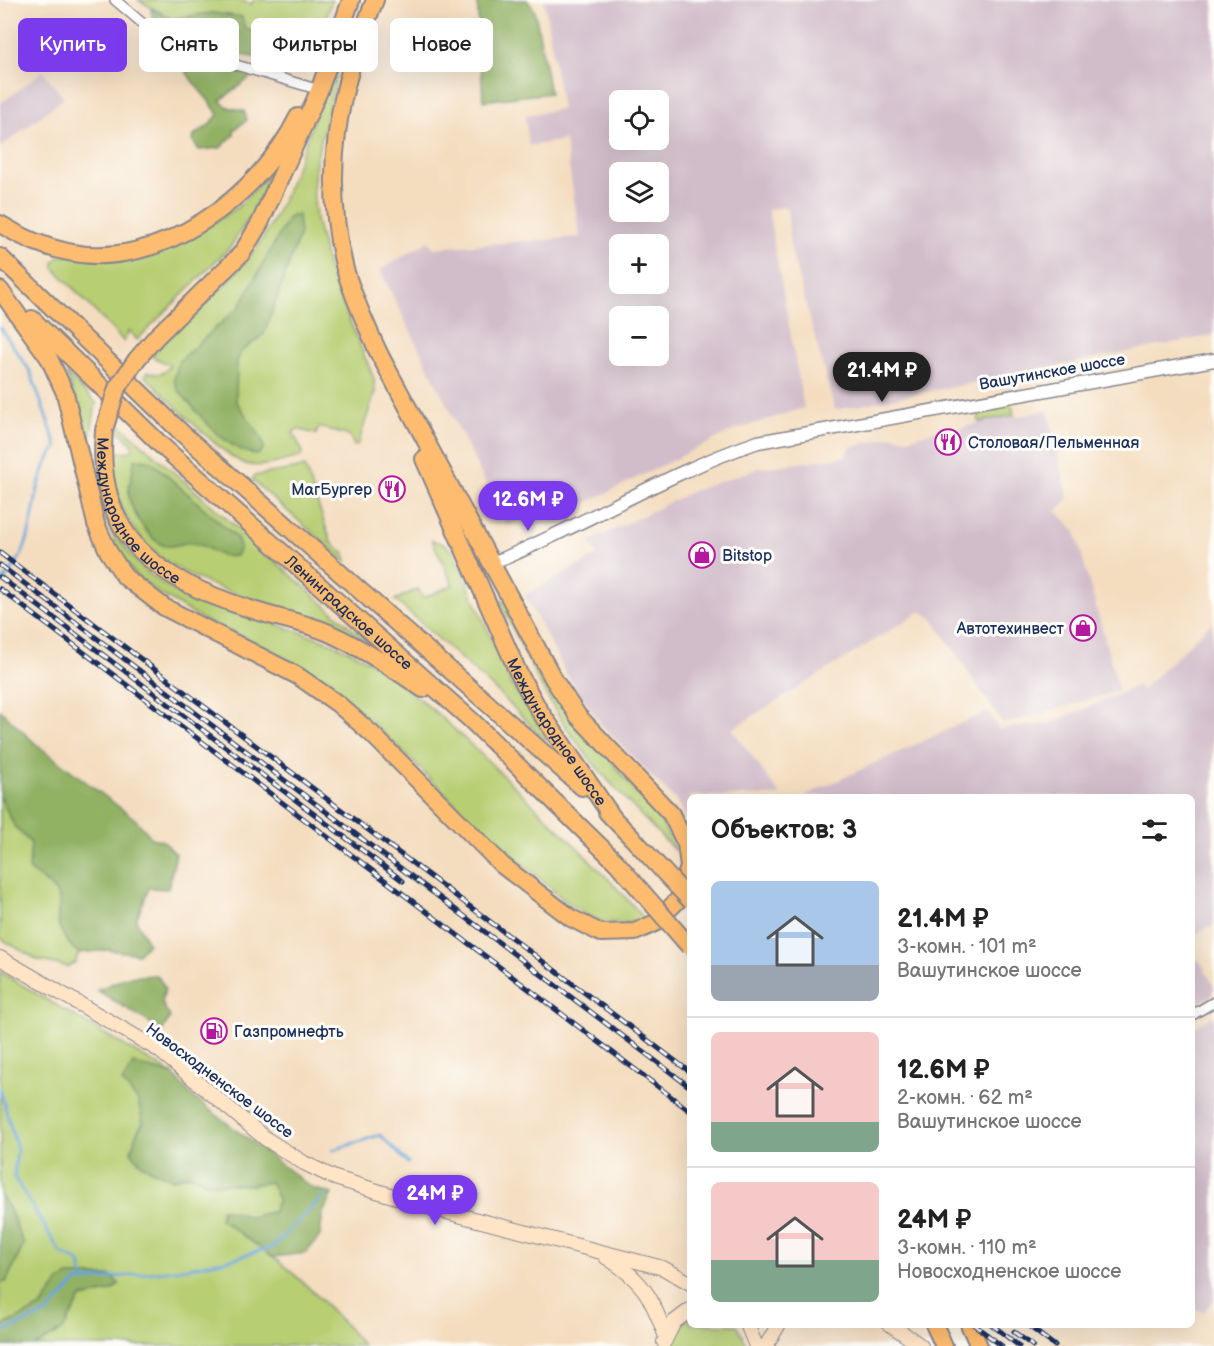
<!DOCTYPE html>
<html lang="ru">
<head>
<meta charset="utf-8">
<style>
  :root { --surface:#fff; --page:#f2f2f2; --text:#222; --muted:#767676; --line:#e0e0e0; --accent:#7c3aed }
  body { margin:0; font-family:"Balsamiq Sans",sans-serif; background:var(--page); color:var(--text); height:100vh; display:flex; flex-direction:column; font-size:22px; white-space:nowrap }
  * { box-sizing:border-box; margin:0 }
  p { font-size:20px; color:var(--muted) }
  .icon { flex:none; width:33px; height:33px; fill:none; stroke:currentColor; stroke-width:2; stroke-linecap:round; stroke-linejoin:round }
  .map { position:relative; flex:1; overflow:hidden }
  .drawer { position:absolute; left:687px; top:794px; width:508px; height:534px; display:flex; flex-direction:column; background:var(--surface); border-radius:9px; box-shadow:0 6px 24px #0002 }
  .drawer>* { flex:none }
  .top-card { position:absolute; left:18px; top:18px; width:570px; height:54px; display:flex; gap:12px }
  .tools { position:absolute; left:609px; top:90px; display:grid; gap:12px }
  .tools a { display:grid; place-items:center; width:60px; height:60px; border-radius:9px; background:var(--surface); box-shadow:0 6px 24px #0002; font-size:30px }
  .price { position:absolute; translate:-50% -51px; padding:0 14px; border-radius:21px; background:var(--accent); color:#fff; font-size:20px; line-height:39px; filter:drop-shadow(0 2px 3px #0008) }
  .price::after { content:''; position:absolute; left:50%; top:36px; width:18px; height:14px; margin-left:-9px; background:inherit; clip-path:polygon(0 0,100% 0,50% 100%) }
  .price.on { background:#222; color:#fff }
  ul { padding:0; list-style:none }
  li { display:flex; align-items:center; gap:18px; height:150px; padding:0 24px }
  li+li { border-top:2px solid var(--line) }
  li span { display:grid; place-items:center; flex:none; width:168px; height:120px; border-radius:9px; color:#555 }
  li>.icon { margin-inline-start:auto }
  span .icon { width:72px; height:72px; fill:#fffc; stroke-width:1 }
  li b { font-size:26px }
  h2 { display:flex; justify-content:space-between; align-items:center; height:72px; padding:0 24px; font-size:26px }
  .chip { padding:0 21px; border-radius:9px; background:var(--surface); box-shadow:0 6px 24px #0002; font-size:21px; line-height:54px }
  .chip.on { background:var(--accent); color:#fff }
  .map>svg:first-child { display:block }
  .industrial { fill:#d1bdca; fill-rule:evenodd }
  .green { fill:#b7ce72; stroke:#697e68; stroke-width:1.5 }
  .forest { fill:#91b164; stroke:#567061; stroke-width:1.5 }
  .lines { fill:none; stroke-linecap:round; stroke-linejoin:round }
  .stream { stroke:#68a5d9; stroke-width:3 }
  .minor-casing { stroke:#88868e; stroke-width:12 }
  .tertiary-casing { stroke:#88868e; stroke-width:15 }
  .secondary-casing { stroke:#88868e; stroke-width:16 }
  .trunk-casing { stroke:#88868e; stroke-width:20 }
  .minor { stroke:#fff; stroke-width:9 }
  .tertiary { stroke:#fff; stroke-width:12 }
  .secondary { stroke:#ffe4c6; stroke-width:14 }
  .trunk { stroke:#febc70; stroke-width:16 }
  .rail-casing { stroke:#1b2f5e; stroke-width:5 }
  .rail { stroke:#fdfcf7; stroke-width:3; stroke-dasharray:9; stroke-linecap:butt }
  .trunk-bridge-casing { stroke:#88868e; stroke-width:20; stroke-linecap:butt }
  .trunk-bridge { stroke:#febc70; stroke-width:16 }
  .labels { text-anchor:middle; stroke-width:6; stroke-linejoin:round; paint-order:stroke }
  .street-label { font-size:16px; fill:#1b2f5e; stroke:#fdfcf7 }
  .poi-label { font-size:16px; fill:#1b2f5e; stroke:#fdfcf7; text-anchor:start }
</style>
</head>
<body>
<div class="map">
<svg width="1214" height="1346" viewBox="0 0 1214 1346">
  <rect width="100%" height="100%" fill="#fdfcf7"/>
  <filter id="ink" filterUnits="userSpaceOnUse"><feTurbulence type="fractalNoise" baseFrequency=".0167" numOctaves="2"/><feDisplacementMap in="SourceGraphic" scale="12" xChannelSelector="R" yChannelSelector="G"/><feConvolveMatrix kernelMatrix="1 2 1 2 8 2 1 2 1" color-interpolation-filters="sRGB"/></filter>
  <filter id="wash" filterUnits="userSpaceOnUse"><feTurbulence type="fractalNoise" baseFrequency=".008" numOctaves="4" result="noise"/><feDisplacementMap in="SourceGraphic" scale="24" xChannelSelector="R" yChannelSelector="G"/><feGaussianBlur stdDeviation="1.35" result="paint"/><feColorMatrix in="noise" values="0 0 0 0 0 0 0 0 0 0 0 0 0 0 0 0 0 1.4 0 .05"/><feComposite in="paint" operator="in"/></filter>
  <g filter="url(#wash)">
    <rect width="100%" height="100%" fill="#f4ddbf"/>
    <path class="industrial" d="M544 0H1214V335L835 410 790 247 787 207 768 209 804 408 734 430 576 508 569 497 507 526 380 270 429 241 433 248 580 237 565 140 529 146 525 115 562 109ZM620 100H658V140H620ZM620 172H658V212H620ZM620 244H658V284H620ZM620 316H658V356H620Z
      M43 71 64 98 0 148V104Z
      M1048 410 1068 499 1056 511 1075 530 1119 691 1003 724 933 619 921 611 732 729 781 796H690V823L678 803 601 724 567 675 525 595 598 555 589 542 693 491 759 468 845 457 851 447 893 436 907 439 953 425 955 429 1014 415 1016 417Z
      M1212 622 1214 925 1193 935 1192 796H804L988 711 999 729 1049 724 1137 686 1142 690Z
      M1192 957 1201 962 1214 987 1211 996 1193 1006Z
      M1214 1016V1302L1212 1301 1204 1313 1192 1307V1028Z"/>
    <path class="green" d="M138 0H240L251 4 254 0H332L310 62 275 42 280 26 256 34 213 13 172 19Z
      M332 68 336 67 338 70 316 160 313 190 316 220 329 271 374 379 375 392 358 444 354 446 350 436 319 427 316 434 297 429 293 433 303 452 300 457C284 460 262 469 246 464 224 458 165 395 145 376L148 372C157 375 166 374 170 365L151 356C182 322 220 294 249 258 287 211 310 126 332 68Z
      M273 170 252 213 231 246 137 340 129 330 124 342 54 268V262L59 257 191 237 237 208Z
      M66 373 96 403 89 445V465L85 427Z
      M1009 404 1012 406 1014 415 979 422 978 410Z
      M120 425 365 640V641C355 639 346 632 336 628 321 621 305 616 289 611 202 582 115 565 111 453L131 451 133 449 132 444 119 431Z
      M305 467 331 542 345 554 346 562 252 480 254 476Z
      M100 508C116 535 131 561 156 579 182 598 213 606 244 615 285 627 331 639 368 661 422 695 470 744 516 788 560 831 604 872 644 918L629 923 602 922 586 915 563 899 468 816 369 719 315 676 242 636 203 620 154 590 135 574 122 557Z
      M432 540 446 545 454 553 512 686 548 739 543 738 498 692 395 600 418 589 423 598 453 585Z
      M505 600 618 770 661 821 676 852C638 811 595 771 564 724 539 686 520 643 500 602Z
      M0 796 15 827 31 843 30 870C39 880 55 885 59 899 61 904 58 908 58 913 56 928 68 945 79 953L75 963 68 967 38 960 0 938Z
      M0 972 174 1075 133 1064 143 1123 136 1134 171 1179 190 1175 209 1183 250 1185 270 1182 278 1199 273 1212 250 1217 222 1209 220 1219C274 1253 323 1297 363 1346H35L63 1330 81 1298 112 1291 119 1284 53 1290 41 1308 0 1327V1282H6L24 1244C15 1228 13 1208 0 1196Z
      M690 1317V1324L737 1325 747 1346H671L677 1329Z"/>
    <path class="forest" d="M477 0H527L535 11 550 93 483 101Z
      M151 9 172 19 213 13 242 17 244 27 256 34 273 22 281 25 265 59C240 55 151 39 151 9Z
      M188 60 219 63 253 75 220 101 228 107 244 111 247 120 234 130V135L220 148 199 150 193 141 194 135 207 127 218 115C210 97 185 80 183 61Z
      M298 215 300 234 264 334 241 352 237 362 236 401 261 437 264 448 258 455C224 451 199 413 178 390L174 380 179 361 239 307 289 217Z
      M143 459 151 461 237 538 240 547 236 556C214 559 211 545 192 543 184 541 177 547 169 546 152 546 132 513 129 497 127 485 134 472 134 460Z
      M0 710 37 745 135 819 152 838 163 841 176 854 168 889 149 888 136 920 148 943 138 954 108 950 79 953C68 945 56 928 58 913 58 908 61 904 59 899 55 885 39 880 29 869L31 843 15 827 0 796Z
      M157 975 165 988 162 1003 170 1017 161 1033 147 1021 97 990 127 977Z
      M133 1064 174 1075 193 1097 312 1188 332 1194 323 1213 320 1236 306 1253 273 1257 220 1219 222 1209 250 1217 273 1212 278 1199 270 1182 250 1185 209 1183 190 1175 171 1179 143 1166 131 1152 136 1134 143 1123 138 1101 122 1082Z
      M0 1196C13 1208 15 1228 24 1244L6 1282H0Z
      M68 1276H111L119 1284 111 1291 81 1298 63 1330 35 1346H0V1327L41 1307 59 1281Z"/>
    <g class="lines">
      <path class="stream" d="M0 327 30 371 57 447C32 477 38 514 24 549 19 562 8 574 0 585
        M0 1089 17 1149 14 1177 61 1253 80 1262 83 1281
        M333 1150 380 1135 408 1163
        M0 1333 47 1313 76 1282 182 1269 228 1260 273 1247 324 1195"/>
    </g>
  </g>
  <g filter="url(#ink)">
    <g class="lines">
      <g class="minor-casing">
        <path id="minor" d="M115 0 161 39 206 56 313 88
          M1192 1015 1214 1002"/>
      </g>
      <g class="tertiary-casing">
        <path id="tertiary" d="M493 563C583 526 666 473 758 442L1214 360"/>
      </g>
      <g class="secondary-casing">
        <path id="secondary" d="M0 958 159 1050 266 1139 304 1163 335 1178 435 1209 663 1268 690 1283
          M606 1257C644 1281 651 1296 666 1337
          M747 1324 756 1346
          M890 1324 921 1346
          M664 1342 674 1322 690 1310
          M766 1346 779 1324"/>
      </g>
      <g class="trunk-casing">
        <g id="trunk">
          <path d="M375 0C338 89 321 174 345 269 354 300 368 329 381 358"/>
          <path d="M0 224C21 237 43 247 68 252 160 272 260 195 298 117"/>
          <path d="M0 257 183 434 582 787"/>
          <path d="M0 290 49 358 65 393 96 524 108 551 125 577 164 607 298 676 338 704 372 734 502 865 571 918 601 933 635 932 655 923 679 899 689 867 686 844 671 814 578 716 554 680 376 348"/>
          <path id="s1" d="M32 319 161 445 471 720 616 862"/>
          <path d="M137 359 156 337 242 253 260 223 319 91 351 0"/>
          <path id="s2" d="M104 430C95 538 157 579 250 609 275 618 304 622 329 633 362 648 393 668 423 689"/>
          <path id="s3" d="M424 459 518 672 539 710 613 818"/>
          <path d="M607 812 637 843"/>
          <path d="M934 1324 944 1346"/>
          <path d="M969 1324 979 1346"/>
        </g>
      </g>
      <use href="#minor" class="minor"/>
      <use href="#tertiary" class="tertiary"/>
      <use href="#secondary" class="secondary"/>
      <use href="#trunk" class="trunk"/>
      <g class="rail-casing">
        <path id="rail" d="M0 553 690 1072
          M0 565 690 1087
          M0 577 403 881
          M0 589 690 1111
          M973 1324 1002 1346
          M991 1324 1019 1346
          M1026 1324 1055 1346
          M1014 1332 1033 1346"/>
      </g>
      <use href="#rail" class="rail"/>
      <g class="trunk-bridge-casing">
        <path id="trunk-bridge" d="M104 430 117 388 137 359
          M637 843 690 900
          M616 862 690 947"/>
      </g>
      <use href="#trunk-bridge" class="trunk-bridge"/>
    </g>
  </g>
  <defs>
    <g id="restaurant-ring" transform="scale(1.35)"><circle r="9.5" fill="#fdfcf7" stroke="#b5179e" stroke-width="1.5"/><path d="M-5-6h1v4h1v-4h1v4h1v-4h1v5L-1.5 .5V6h-2V.5L-5-1ZM5-6V6H3V1.5H1.5Q1.5-4 5-6Z" fill="#b5179e"/></g>
    <g id="shop-ring" transform="scale(1.35)"><circle r="9.5" fill="#fdfcf7" stroke="#b5179e" stroke-width="1.5"/><path d="M-5-2.5h2.3a2.7 3.5 0 0 1 5.4 0H5L5.5 6h-11ZM-1.5-2.5h3a1.5 2.3 0 0 0-3 0Z" fill="#b5179e"/></g>
    <g id="fuel-ring" transform="scale(1.35)"><circle r="9.5" fill="#fdfcf7" stroke="#b5179e" stroke-width="1.5"/><path d="M-5.5-6h7V0h2V4h1.3V-2.5L3-4.5l.8-.8L6-3V5H2.5V1h-1V6h-7ZM-4.2-4.7v3.2H.2V-4.7Z" fill="#b5179e"/></g>
  </defs>
  <g fill-rule="evenodd">
    <use href="#restaurant-ring" x="948" y="442"/>
    <use href="#restaurant-ring" x="392" y="489"/>
    <use href="#shop-ring" x="702" y="555"/>
    <use href="#shop-ring" x="1083" y="628"/>
    <use href="#fuel-ring" x="214" y="1031"/>
  </g>
  <g class="labels">
    <g class="street-label">
      <text transform="translate(1052 371) rotate(-10)" y="6">Вашутинское шоссе</text>
      <text dy="6" stroke="none"><textPath href="#s2" startOffset="93">Международное шоссе</textPath></text>
      <text dy="6" stroke="none"><textPath href="#s1" startOffset="432">Ленинградское шоссе</textPath></text>
      <text dy="6" stroke="none"><textPath href="#s3" startOffset="304">Международное шоссе</textPath></text>
      <text transform="translate(220 1080) rotate(37)" y="6">Новосходненское шоссе</text>
    </g>
    <g class="poi-label">
      <text x="968" y="448">Столовая/Пельменная</text>
      <text x="372" y="495" text-anchor="end">МагБургер</text>
      <text x="722" y="561">Bitstop</text>
      <text x="1064" y="634" text-anchor="end">Автотехинвест</text>
      <text x="234" y="1037">Газпромнефть</text>
    </g>
  </g>
</svg>
<div class="tools">
<a><svg class="icon" aria-label="locate" viewBox="0 0 24 24"><circle cx="12" cy="12" r="6"/><path d="M12 2v4M12 18v4M2 12h4M18 12h4"/></svg></a>
<a><svg class="icon" aria-label="layers" viewBox="0 0 24 24"><path d="M12 4l9 5-9 5-9-5zM3 14l9 5 9-5"/></svg></a>
<a>+</a>
<a>−</a>
</div>
<b class="price on" style="left:882px;top:403px">21.4M ₽</b>
<b class="price" style="left:528px;top:532px">12.6M ₽</b>
<b class="price" style="left:435px;top:1226px">24M ₽</b>
<div class="top-card">
<a class="chip on">Купить</a>
<a class="chip">Снять</a>
<a class="chip">Фильтры</a>
<a class="chip">Новое</a>
</div>
<section class="drawer">
<h2>Объектов: 3<svg class="icon" aria-label="filters" viewBox="0 0 24 24"><path d="M4 7h16M4 17h16"/><circle cx="9" cy="7" r="2"/><circle cx="15" cy="17" r="2"/></svg></h2>
<ul>
<li><span style="background:linear-gradient(#a9c7e8 70%,#9aa5b1 0)"><svg class="icon" aria-label="home" viewBox="0 0 24 24"><path d="M3 11l9-7 9 7M6 9v11h12V9"/></svg></span><div><b>21.4M ₽</b><p>3-комн. · 101 m²</p><p>Вашутинское шоссе</p></div></li>
<li><span style="background:linear-gradient(#f6c9c9 75%,#7fa58c 0)"><svg class="icon" aria-label="home" viewBox="0 0 24 24"><path d="M3 11l9-7 9 7M6 9v11h12V9"/></svg></span><div><b>12.6M ₽</b><p>2-комн. · 62 m²</p><p>Вашутинское шоссе</p></div></li>
<li><span style="background:linear-gradient(#f6c9c9 65%,#7fa58c 0)"><svg class="icon" aria-label="home" viewBox="0 0 24 24"><path d="M3 11l9-7 9 7M6 9v11h12V9"/></svg></span><div><b>24M ₽</b><p>3-комн. · 110 m²</p><p>Новосходненское шоссе</p></div></li>
</ul>
</section>
</div>
</body>
</html>
